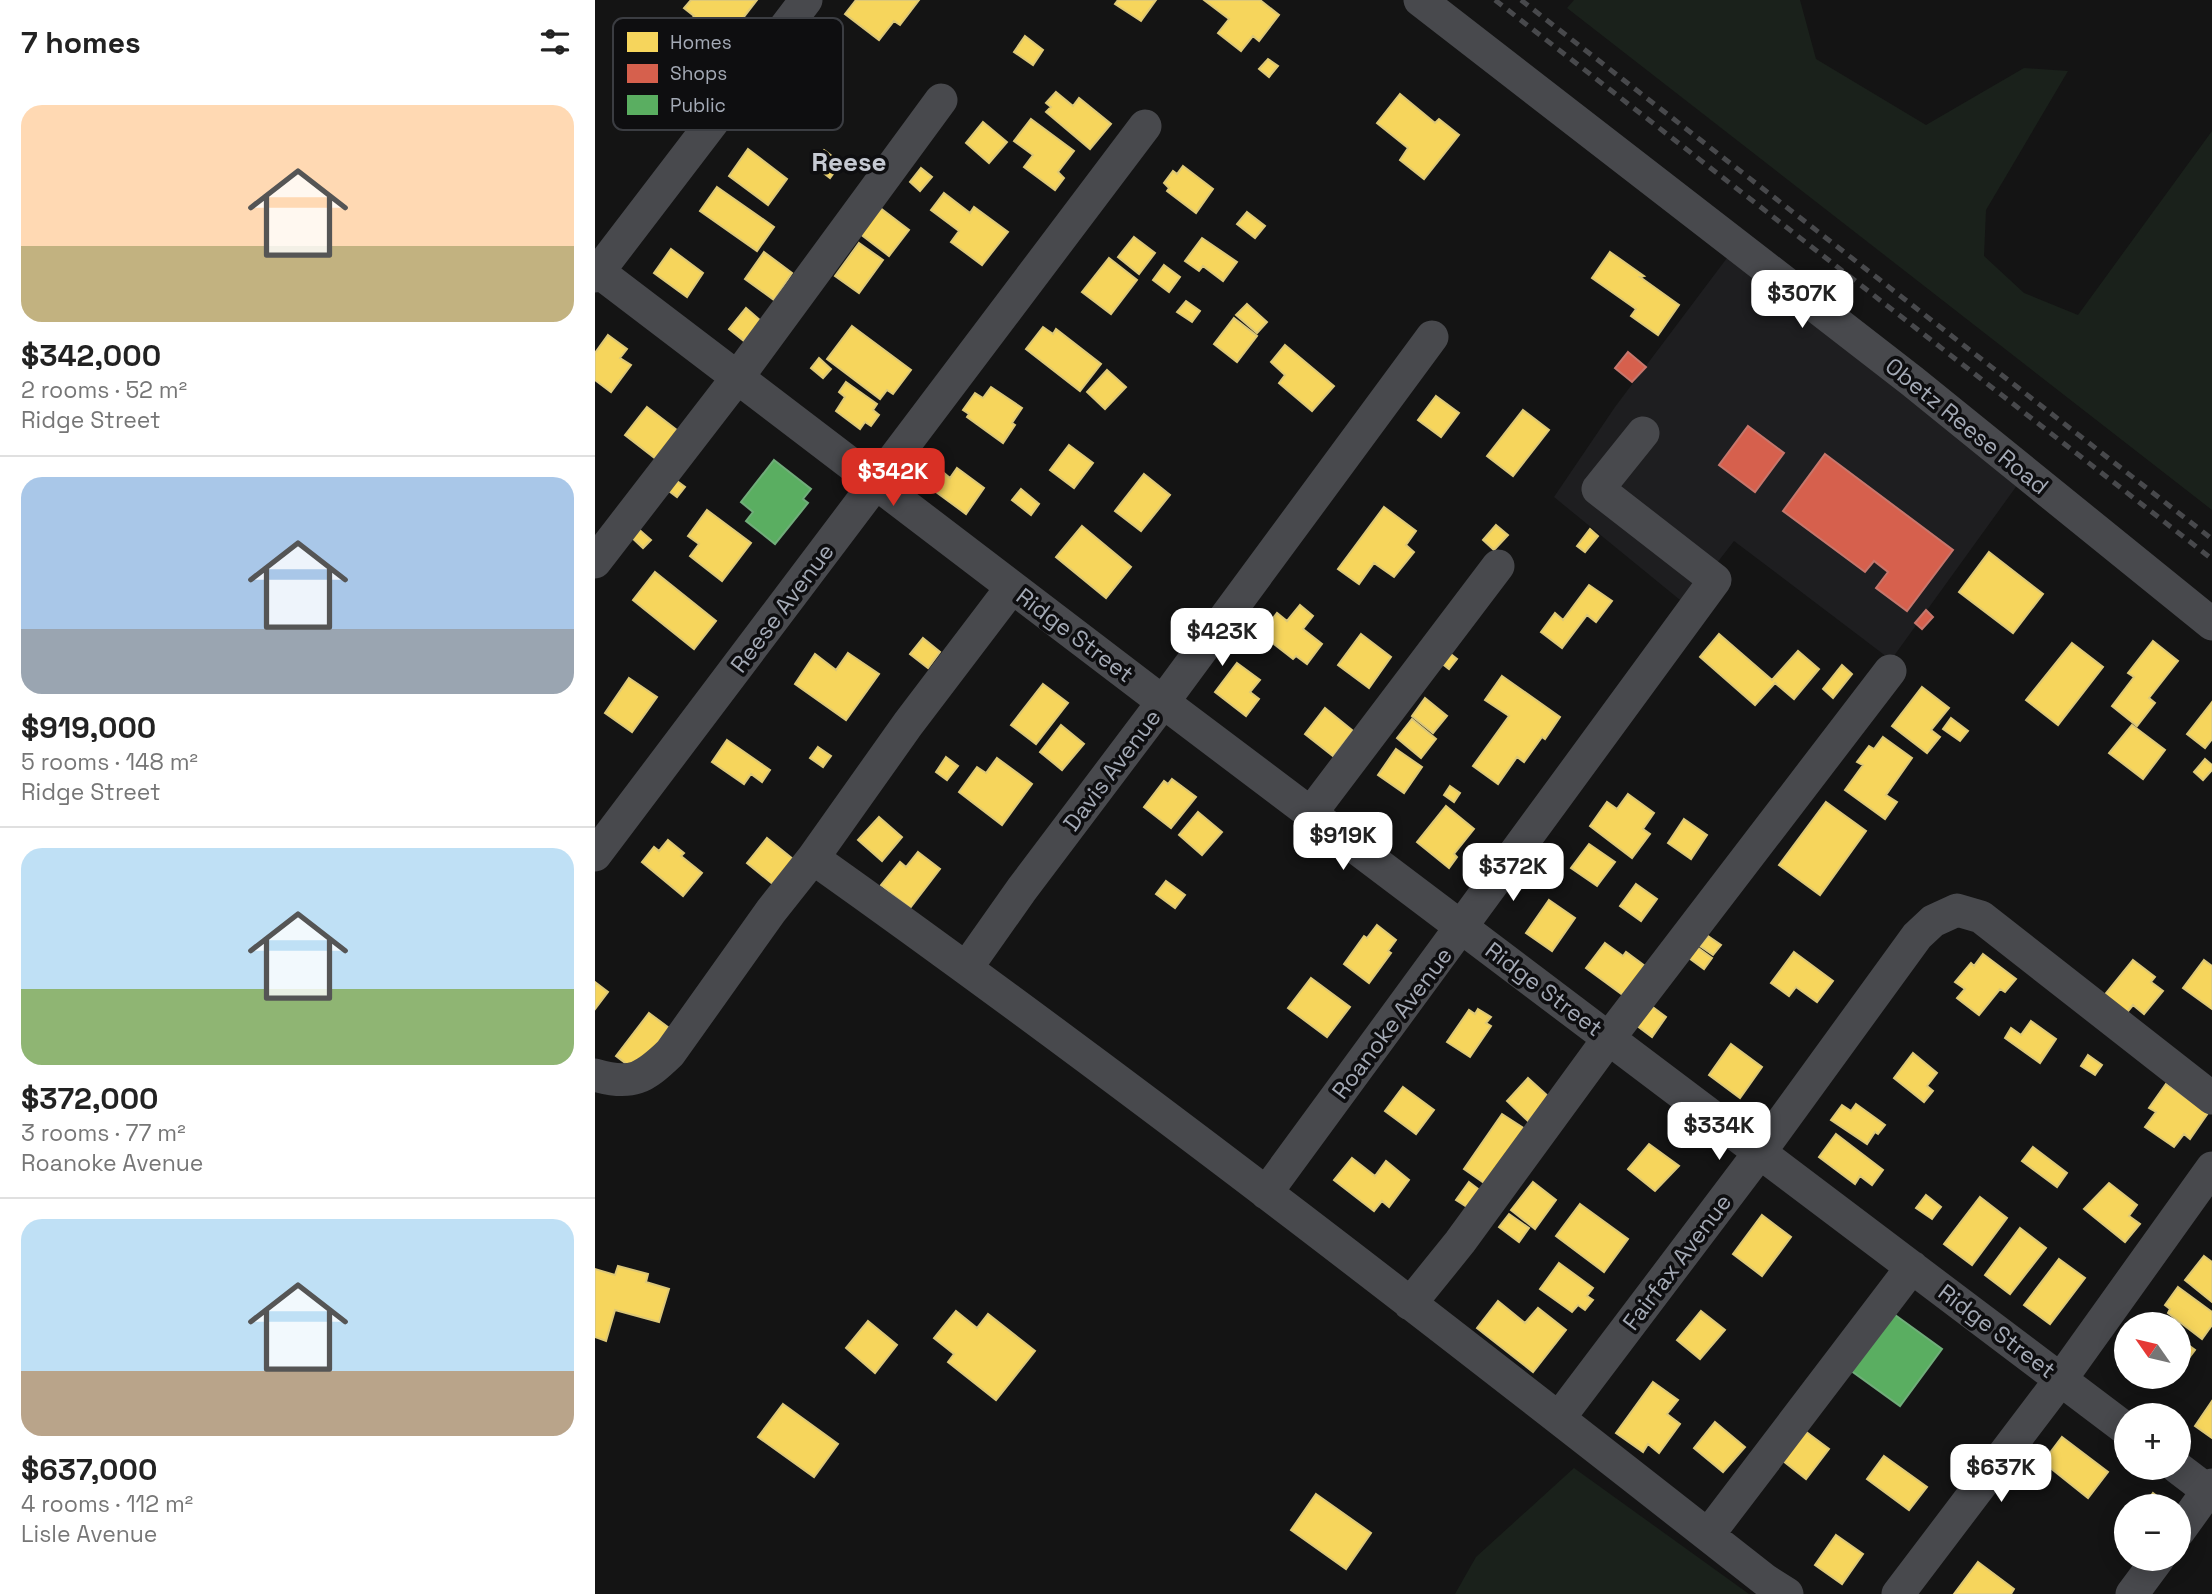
<!DOCTYPE html>
<html lang="en">
<head>
<meta charset="utf-8">
<style>
  :root { --surface:#fff; --page:#f6f6f6; --text:#222; --muted:#767676; --line:#e0e0e0; --accent:#d93025 }
  body { margin:0; font-family:"Space Grotesk",sans-serif; background:var(--page); color:var(--text); height:100vh; display:flex; flex-direction:column; font-size:26px; white-space:nowrap }
  * { box-sizing:border-box; margin:0 }
  p { font-size:23px; color:var(--muted) }
  .icon { flex:none; width:38px; height:38px; fill:none; stroke:currentColor; stroke-width:2; stroke-linecap:round; stroke-linejoin:round }
  .map { position:relative; flex:1; overflow:hidden }
  .side { display:flex; flex-direction:column; background:var(--surface); width:595px }
  .side>* { flex:none }
  .needle { width:46px; rotate:304deg }
  .buttons { position:absolute; left:1519px; top:1312px; display:grid; gap:14px }
  .buttons a { display:grid; place-items:center; width:77px; height:77px; border-radius:50%; background:var(--surface); box-shadow:0 4px 18px #0003; font-size:35px }
  .price { position:absolute; translate:-50% -60px; padding:0 16px; border-radius:14px; background:#fff; color:#222; font-size:23px; line-height:46px; filter:drop-shadow(0 2px 4px #0008) }
  .price::after { content:''; position:absolute; left:50%; top:42px; width:21px; height:16px; margin-left:-10px; background:inherit; clip-path:polygon(0 0,100% 0,50% 100%) }
  .price.active { background:var(--accent); color:#fff }
  ul { padding:0; list-style:none }
  li { display:grid; align-content:center; gap:14px; height:371px; padding:0 21px }
  li+li { border-top:2px solid var(--line) }
  li span { display:grid; place-items:center; height:217px; border-radius:21px; color:#555 }
  li>.icon { margin-inline-start:auto }
  span .icon { width:126px; height:126px; fill:#fffc; stroke-width:1 }
  li b { font-size:30px }
  h2 { display:flex; justify-content:space-between; align-items:center; height:84px; padding:0 21px; font-size:30px }
  main { display:flex; flex:1; min-height:0 }
  .map>svg:first-child { display:block }
  .built { fill:#1e1e20 }
  .green { fill:#1a211b }
  .homes { fill:#f6d55c; stroke:#ddc877; stroke-width:2 }
  .shops { fill:#d6604d; stroke:#c7766c; stroke-width:2 }
  .public { fill:#5aae61; stroke:#70ad7a; stroke-width:2 }
  .lines { fill:none; stroke-linecap:round; stroke-linejoin:round }
  .minor { stroke:#48494d; stroke-width:33 }
  .rail { stroke:#48494c; stroke-width:5; stroke-dasharray:9 7; stroke-linecap:butt }
  .labels { text-anchor:middle; stroke-width:7; stroke-linejoin:round; paint-order:stroke }
  .street-label { font-size:23px; fill:#a4aab6; stroke:#0e0e10 }
  .quarter-label { font-size:26px; font-weight:bold; fill:#c5c9d2; stroke:#0e0e10 }
  .key { fill:#0e0e10; stroke:#3b3d42; stroke-width:2 }
  .key-label { font-size:19px; fill:#a4aab6 }
</style>
</head>
<body>
<main>
<section class="side">
<h2>7 homes<svg class="icon" aria-label="filters" viewBox="0 0 24 24"><path d="M4 7h16M4 17h16"/><circle cx="9" cy="7" r="2"/><circle cx="15" cy="17" r="2"/></svg></h2>
<ul>
<li><span style="background:linear-gradient(#ffd9b3 65%,#c2b280 0)"><svg class="icon" aria-label="home" viewBox="0 0 24 24"><path d="M3 11l9-7 9 7M6 9v11h12V9"/></svg></span><div><b>$342,000</b><p>2 rooms · 52 m²</p><p>Ridge Street</p></div></li>
<li><span style="background:linear-gradient(#a9c7e8 70%,#9aa5b1 0)"><svg class="icon" aria-label="home" viewBox="0 0 24 24"><path d="M3 11l9-7 9 7M6 9v11h12V9"/></svg></span><div><b>$919,000</b><p>5 rooms · 148 m²</p><p>Ridge Street</p></div></li>
<li><span style="background:linear-gradient(#bfe0f5 65%,#8fb573 0)"><svg class="icon" aria-label="home" viewBox="0 0 24 24"><path d="M3 11l9-7 9 7M6 9v11h12V9"/></svg></span><div><b>$372,000</b><p>3 rooms · 77 m²</p><p>Roanoke Avenue</p></div></li>
<li><span style="background:linear-gradient(#bfe0f5 70%,#b9a48a 0)"><svg class="icon" aria-label="home" viewBox="0 0 24 24"><path d="M3 11l9-7 9 7M6 9v11h12V9"/></svg></span><div><b>$637,000</b><p>4 rooms · 112 m²</p><p>Lisle Avenue</p></div></li>
</ul>
</section>
<div class="map">
<svg width="1617" height="1594" viewBox="0 0 1617 1594">
  <rect width="100%" height="100%" fill="#141414"/>
  <path class="built" d="M1135 254 1423 484 1296 660 1139 541 1090 604 959 497 1020 407Z"/>
  <path class="green" d="M979 0H1205L1221 59 1331 125 1429 68 1473 71 1391 210 1389 256 1429 293 1483 315 1617 131V510L972 8Z
    M979 1468 1154 1594H860L881 1557Z"/>
  <path class="homes" d="M96 0H162L117 58 86 33 99 16 89 8Z
    M261 0H324L305 25 299 21 284 40 250 14Z
    M523 0H561L546 21 520 4Z
    M609 0H665L684 15 664 41 658 36 646 51 623 33 634 19Z
    M430 36 448 50 438 65 419 52Z
    M673 59 683 66 674 77 664 69Z
    M461 92 478 106 484 98 516 124 495 149 451 112 456 107 451 103Z
    M805 94 840 123 844 119 864 135 829 179 805 160 813 148 782 123Z
    M436 119 479 151 463 172 469 178 460 190 429 167 438 155 419 141Z
    M388 122 412 142 394 163 371 143Z
    M153 149 192 179 173 205 134 176Z
    M229 150 246 163 235 178 217 164Z
    M588 166 618 189 601 213 572 191 574 188 569 183 578 171 582 174Z
    M326 168 337 177 325 191 315 182Z
    M122 187 179 227 162 251 105 211Z
    M349 193 375 213 379 207 413 232 387 265 356 242 364 231 336 210Z
    M284 207 314 230 294 256 264 233Z
    M652 212 670 226 660 238 642 224Z
    M539 237 560 253 544 274 523 257Z
    M607 238 642 262 628 281 608 266 604 271 590 261Z
    M264 243 288 260 264 293 240 276Z
    M76 249 108 273 92 297 59 273Z
    M169 252 197 273 179 300 150 279Z
    M1015 252 1049 276 1045 277 1084 305 1063 335 1036 316 1041 309 997 278Z
    M514 258 542 280 516 314 487 292Z
    M569 265 585 277 574 292 558 280Z
    M591 301 605 311 597 322 582 312Z
    M652 304 672 322 662 333 641 315Z
    M151 308 166 321 149 341 134 329Z
    M639 318 662 336 642 362 619 344Z
    M257 326 316 370 298 394 292 390 285 399 232 359Z
    M448 327 458 334 461 329 506 364 485 391 431 349Z
    M13 335 32 349 25 358 36 365 16 392 0 380V353Z
    M690 345 739 386 717 411 684 383 690 375 676 362Z
    M224 358 236 369 228 378 216 368Z
    M512 370 531 387 510 409 492 392Z
    M251 382 282 404 278 410 284 415 276 426 270 422 265 429 241 411 250 397 244 392Z
    M396 387 427 408 417 423 420 425 408 443 372 417 374 414 368 410 380 393 388 398Z
    M841 396 864 413 846 437 823 420Z
    M52 407 83 431 61 459 30 435Z
    M928 410 954 430 918 476 892 456Z
    M474 445 498 463 479 488 455 470Z
    M362 468 389 488 371 514 337 489 349 473 355 478Z
    M549 474 575 495 546 531 520 511Z
    M78 478 90 487 82 497 70 488Z
    M426 489 444 504 436 515 417 500Z
    M789 507 821 531 811 545 819 552 799 577 779 563 764 584 743 569Z
    M112 510 156 543 127 581 95 556 104 544 93 536Z
    M901 525 913 535 899 550 888 540Z
    M40 526 56 540 48 548 33 534Z
    M487 526 536 567 511 598 461 557Z
    M995 529 1003 536 990 552 982 546Z
    M1394 552 1448 594 1418 633 1364 592Z
    M60 572 121 621 99 649 38 600Z
    M994 585 1017 601 1001 622 992 615 967 648 946 632 960 613 968 620Z
    M705 605 718 616 708 629 727 644 712 664 701 656 698 659 666 634 682 613 692 621Z
    M766 634 796 657 774 688 743 665Z
    M1124 634 1177 680 1203 651 1224 669 1199 699 1180 683 1160 705 1105 657Z
    M328 638 345 652 333 668 315 654Z
    M1558 641 1583 661 1554 698 1560 703 1542 726 1517 706 1539 677 1533 673Z
    M1477 643 1508 667 1463 725 1431 700Z
    M848 648 862 659 854 669 840 658Z
    M253 653 284 674 251 720 200 684 220 654 241 670Z
    M642 663 665 680 655 692 664 699 651 716 620 692Z
    M1247 665 1257 674 1238 698 1228 689Z
    M907 676 965 717 950 739 947 737 929 762 922 757 903 784 878 766 914 716 890 700Z
    M34 678 62 697 37 732 10 713Z
    M448 684 473 703 441 744 416 725Z
    M1327 687 1354 708 1336 730 1345 737 1332 753 1297 726Z
    M830 698 852 716 838 733 817 716Z
    M1617 702V739L1610 748 1592 734Z
    M730 708 758 731 738 756 710 734Z
    M1356 718 1373 731 1365 741 1348 729Z
    M817 719 841 739 826 758 802 738Z
    M466 725 489 744 467 770 445 752Z
    M1537 725 1570 750 1548 779 1514 753Z
    M1288 737 1317 758 1291 795 1302 802 1290 819 1250 790 1268 765 1262 762 1274 746 1279 749Z
    M132 740 175 770 167 782 156 774 149 784 117 762Z
    M223 747 236 756 228 767 215 758Z
    M801 749 827 767 809 793 783 775Z
    M351 757 363 766 352 780 341 772Z
    M402 758 437 784 407 825 364 792 382 767 391 773Z
    M1610 759 1617 765V770L1608 780 1599 772Z
    M577 779 601 797 576 828 549 807 569 781 573 784Z
    M855 786 865 793 859 802 849 795Z
    M1033 794 1059 813 1048 829 1055 834 1037 858 995 826 1012 802 1022 809Z
    M1231 802 1271 831 1225 895 1184 865Z
    M851 806 879 829 859 854 862 857 854 868 822 842Z
    M603 812 627 832 607 855 584 835Z
    M284 817 307 837 287 861 263 840Z
    M1089 819 1112 835 1096 859 1073 843Z
    M172 838 199 860 179 885 152 863Z
    M73 840 89 853 86 856 107 873 88 896 47 862 59 847 64 851Z
    M994 844 1020 862 1002 886 976 868Z
    M323 852 345 869 315 908 286 885 305 862 311 867Z
    M571 881 590 895 580 908 561 894Z
    M1041 884 1062 899 1046 921 1025 906Z
    M954 900 980 918 957 951 931 933Z
    M782 925 801 940 793 951 796 953 774 983 749 964 769 936 772 938Z
    M1113 936 1126 945 1118 955 1105 946Z
    M1010 943 1028 956 1031 952 1054 969 1032 998 991 968Z
    M1102 947 1117 958 1109 969 1094 958Z
    M1199 952 1238 981 1222 1002 1201 987 1194 996 1176 983Z
    M1388 954 1421 979 1410 992 1405 989 1384 1015 1362 998 1370 989 1360 982 1376 963 1379 966Z
    M1538 960 1560 977 1556 982 1568 991 1549 1014 1538 1005 1525 1021 1503 1003Z
    M1609 960 1617 966V1009L1588 988Z
    M716 978 755 1007 732 1037 693 1008Z
    M0 982 13 992 0 1009Z
    M1051 1002 1071 1017 1057 1037 1037 1022Z
    M883 1009 896 1017 891 1023 896 1026 875 1057 852 1042 874 1010 880 1014Z
    M54 1013 74 1028 41 1071 21 1056Z
    M1436 1021 1461 1039 1445 1063 1410 1038 1416 1028 1426 1035Z
    M1136 1044 1167 1067 1145 1098 1114 1075Z
    M1318 1053 1342 1073 1332 1086 1338 1091 1329 1102 1299 1078Z
    M1493 1055 1507 1065 1500 1075 1486 1066Z
    M933 1078 954 1097 933 1121 912 1101Z
    M1571 1084 1613 1113 1595 1139 1589 1134 1579 1147 1550 1127 1561 1112 1554 1108Z
    M808 1087 839 1110 821 1134 790 1111Z
    M1261 1104 1290 1125 1283 1134 1280 1132 1272 1144 1236 1120 1247 1105 1256 1111Z
    M907 1114 933 1131 895 1187 869 1169Z
    M1241 1134 1288 1170 1277 1185 1265 1176 1260 1184 1224 1157Z
    M1054 1144 1084 1166 1060 1191 1033 1169Z
    M1438 1147 1472 1173 1462 1187 1427 1161Z
    M757 1158 780 1176 791 1161 814 1180 794 1207 787 1201 779 1211 739 1180Z
    M874 1182 887 1192 875 1209 861 1200Z
    M938 1182 961 1200 940 1229 916 1210Z
    M1514 1183 1542 1205 1534 1216 1545 1224 1530 1242 1489 1209Z
    M1331 1195 1346 1207 1337 1219 1321 1208Z
    M1385 1197 1412 1218 1377 1265 1349 1244Z
    M985 1204 1033 1239 1009 1272 961 1236Z
    M914 1214 934 1228 924 1242 904 1227Z
    M1167 1215 1196 1237 1167 1276 1138 1254Z
    M1425 1228 1451 1248 1415 1294 1390 1275Z
    M1609 1256 1617 1262V1302L1590 1280Z
    M1464 1259 1490 1278 1455 1324 1429 1305Z
    M964 1263 998 1288 992 1296 998 1300 990 1310 983 1305 977 1312 945 1289Z
    M23 1266 53 1274 51 1282 74 1289 64 1322 20 1310 11 1341 0 1337V1269L20 1275Z
    M1583 1287 1617 1312V1325L1607 1339 1573 1313 1575 1309 1570 1305Z
    M903 1301 930 1323 943 1308 971 1330 938 1372 882 1328Z
    M361 1311 382 1328 393 1314 440 1351 401 1400 353 1362 359 1354 339 1338Z
    M1106 1311 1130 1330 1105 1359 1082 1340Z
    M273 1321 302 1345 280 1373 251 1348Z
    M1584 1338 1600 1350 1584 1371Z
    M1058 1382 1083 1400 1072 1414 1085 1424 1064 1453 1053 1444 1048 1452 1021 1433Z
    M1617 1401V1438L1600 1426Z
    M188 1404 243 1444 219 1477 163 1437Z
    M1120 1422 1150 1447 1128 1472 1099 1448Z
    M1210 1431 1234 1449 1211 1479 1187 1460Z
    M1467 1437 1513 1472 1493 1498 1448 1462Z
    M1289 1456 1332 1487 1314 1510 1272 1479Z
    M1558 1493 1576 1507H1548Z
    M721 1494 776 1533 751 1569 696 1530Z
    M1241 1535 1268 1554 1247 1584 1220 1565Z
    M1383 1562 1419 1589 1416 1594H1359Z"/>
  <path class="shops" d="M1033 352 1051 367 1037 382 1020 368Z
    M1153 426 1189 453 1160 492 1124 465Z
    M1230 454 1358 550 1312 611 1281 588 1293 572 1279 561 1270 572 1188 511Z
    M1331 610 1338 617 1327 629 1320 623Z"/>
  <path class="public" d="M179 460 216 489 208 499 213 503 180 544 151 521 158 512 146 502Z
    M1296 1312 1347 1349 1305 1406 1255 1370Z"/>
  <g class="lines">
    <path class="minor" d="M825 0 1317 381 1617 624
      M0 269 568 702 1531 1429
      M0 276 211 0
      M0 562 142 378 346 100
      M716 813 903 566
      M0 855 550 126
      M218 858 313 724 417 587
      M372 967 427 889 568 702 837 337
      M0 1075C37 1086 49 1078 75 1053L176 911 218 858C543 1089 857 1334 1170 1580L1192 1594
      M671 1193 1120 580 1003 489 1048 433
      M815 1304 865 1242 1014 1038 1295 671
      M964 1418 1165 1152 1322 936 1338 921 1362 910 1386 917 1617 1098
      M1583 1468 1617 1494
      M1584 1531 1617 1485
      M1113 1535 1317 1267
      M1303 1594 1466 1379 1617 1168
      M1537 1594 1563 1559"/>
    <path class="rail" d="M900 0 1617 559
      M926 0 1617 539"/>
  </g>
  <g class="labels">
    <g class="street-label">
      <text transform="translate(1372 426) rotate(39)" y="8">Obetz Reese Road</text>
      <text transform="translate(187 608) rotate(-53)" y="8">Reese Avenue</text>
      <text transform="translate(480 635) rotate(37)" y="8">Ridge Street</text>
      <text transform="translate(517 770) rotate(-53)" y="8">Davis Avenue</text>
      <text transform="translate(949 989) rotate(37)" y="8">Ridge Street</text>
      <text transform="translate(797 1023) rotate(-53)" y="8">Roanoke Avenue</text>
      <text transform="translate(1082 1262) rotate(-53)" y="8">Fairfax Avenue</text>
      <text transform="translate(1402 1331) rotate(37)" y="8">Ridge Street</text>
    </g>
    <g class="quarter-label">
      <text x="254" y="171">Reese</text>
    </g>
  </g>
  <rect x="18" y="18" width="230" height="112" rx="10" class="key"/>
  <rect x="32" y="32" width="31" height="20" fill="#f6d55c"/>
  <rect x="32" y="64" width="31" height="19" fill="#d6604d"/>
  <rect x="32" y="95" width="31" height="20" fill="#5aae61"/>
  <g class="key-label">
    <text x="75" y="49">Homes</text>
    <text x="75" y="80">Shops</text>
    <text x="75" y="112">Public</text>
  </g>
</svg>
<div class="buttons">
<a><svg class="needle" viewBox="-14 -14 28 28"><path d="M0-13l5 13h-10z" fill="#e53935"/><path d="M0 13l5-13h-10z" fill="#767676"/></svg></a>
<a>+</a>
<a>−</a>
</div>
<b class="price" style="left:1207px;top:330px">$307K</b>
<b class="price active" style="left:298px;top:508px">$342K</b>
<b class="price" style="left:627px;top:668px">$423K</b>
<b class="price" style="left:748px;top:872px">$919K</b>
<b class="price" style="left:918px;top:903px">$372K</b>
<b class="price" style="left:1124px;top:1162px">$334K</b>
<b class="price" style="left:1406px;top:1504px">$637K</b>
</div>
</main>
</body>
</html>
